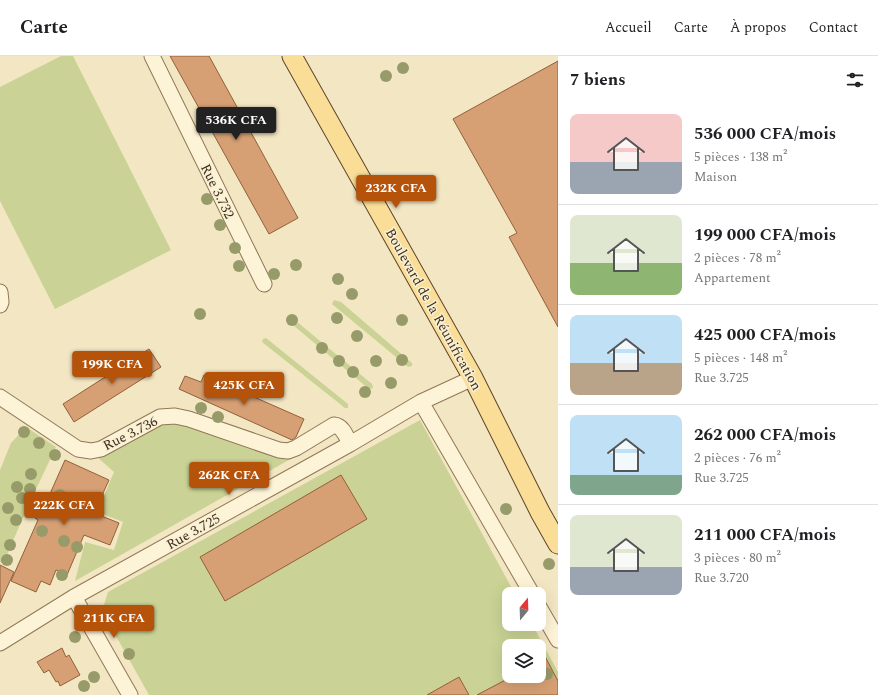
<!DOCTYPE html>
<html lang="fr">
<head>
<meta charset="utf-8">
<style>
  :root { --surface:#fff; --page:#f6f6f6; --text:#202124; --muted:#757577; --line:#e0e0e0; --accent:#b45309 }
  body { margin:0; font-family:Spectral,serif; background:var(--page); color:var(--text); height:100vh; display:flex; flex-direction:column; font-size:15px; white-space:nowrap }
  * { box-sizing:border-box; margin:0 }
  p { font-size:13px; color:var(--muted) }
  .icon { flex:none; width:22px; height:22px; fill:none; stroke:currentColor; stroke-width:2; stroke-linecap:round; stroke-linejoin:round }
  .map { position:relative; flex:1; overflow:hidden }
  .details { display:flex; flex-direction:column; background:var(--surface); width:320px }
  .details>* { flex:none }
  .needle { width:26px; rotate:19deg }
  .tools { position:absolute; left:502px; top:531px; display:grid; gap:8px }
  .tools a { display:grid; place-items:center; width:44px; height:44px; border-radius:8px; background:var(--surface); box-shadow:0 4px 16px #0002; font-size:20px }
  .price { position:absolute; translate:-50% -34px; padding:0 9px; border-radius:4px; background:var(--accent); color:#fff; font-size:13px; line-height:26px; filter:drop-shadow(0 1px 2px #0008) }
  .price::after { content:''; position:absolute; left:50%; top:24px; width:12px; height:9px; margin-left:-6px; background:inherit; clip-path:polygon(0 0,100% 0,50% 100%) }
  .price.current { background:#222; color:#fff }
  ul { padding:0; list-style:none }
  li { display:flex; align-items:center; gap:12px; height:100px; padding:0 12px }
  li+li { border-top:1px solid var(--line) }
  li span { display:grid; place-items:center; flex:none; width:112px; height:80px; border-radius:8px; color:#555 }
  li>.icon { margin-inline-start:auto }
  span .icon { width:48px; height:48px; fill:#fffc; stroke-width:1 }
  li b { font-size:17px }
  h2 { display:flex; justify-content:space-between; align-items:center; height:48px; padding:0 12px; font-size:17px }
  header { display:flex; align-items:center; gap:24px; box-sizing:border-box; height:56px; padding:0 20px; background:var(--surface); border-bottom:1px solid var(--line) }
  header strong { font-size:19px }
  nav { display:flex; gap:22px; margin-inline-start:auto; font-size:14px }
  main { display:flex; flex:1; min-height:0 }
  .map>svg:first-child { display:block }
  .green { fill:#cad395; fill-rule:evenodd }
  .building { fill:#d6a074; stroke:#92603a }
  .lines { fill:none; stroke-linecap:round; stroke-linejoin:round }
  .minor-casing { stroke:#907757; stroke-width:17 }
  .major-casing { stroke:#5d442c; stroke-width:21 }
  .minor { stroke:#fdf3d7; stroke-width:15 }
  .major { stroke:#fade97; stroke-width:19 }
  .tree { fill:#979b6a }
  .labels { text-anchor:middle; stroke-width:3; stroke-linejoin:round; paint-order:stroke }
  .street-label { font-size:14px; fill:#3e2e1d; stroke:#f9f0d3 }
</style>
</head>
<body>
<header>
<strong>Carte</strong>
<nav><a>Accueil</a><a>Carte</a><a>À propos</a><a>Contact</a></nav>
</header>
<main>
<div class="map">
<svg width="558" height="639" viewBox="0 0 558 639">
  <rect width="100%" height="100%" fill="#f3e6c3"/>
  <path class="green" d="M61 0H73L171 194 55 253 0 145V31Z
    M334 244 341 246 412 307V310L408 311 332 248Z
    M294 265H296L372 328 373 332 369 333 293 269Z
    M266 282 348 348V352H345L262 286 263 283Z
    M420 364 515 538H509V568H532L558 616V639H149L102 555 108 536ZM509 590H539V620H509Z
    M179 365 294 401 75 525 85 486 114 494 123 466 97 456 114 416 96 400 139 373Z
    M26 371 56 391 28 450 3 508 0 506V414L11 387Z"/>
  <path class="building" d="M170 0H209L298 162 269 178Z
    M558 5V271L509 181 517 177 453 63Z
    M149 293 161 311 74 366 63 348Z
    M204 319 304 363 296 381 292 384 179 333 185 320 201 326Z
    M65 404 109 424 94 457 119 467 110 489 84 479 67 519 56 514 50 529 41 525 36 536 11 525 38 464 35 462 45 439 49 440Z
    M341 419 367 463 225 545 200 501Z
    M0 509 14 516 0 547Z
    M539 589 558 625V639H477L513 620H539Z
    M62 592 66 601 69 599 80 619 60 630 58 625 56 626 49 614 44 617 37 606Z
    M459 621 469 639H427Z"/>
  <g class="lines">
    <g class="minor-casing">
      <path id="minor" d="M152 0 264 228
        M0 236 1 246 0 249
        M0 341 78 393 91 395 101 393 160 361 175 360 189 363 279 394 288 395 296 392 334 369C343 370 346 380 350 388
        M421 346 532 538
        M74 541 130 639
        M539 551 558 584
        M0 587 74 541 350 388 421 346 473 322"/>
    </g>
    <g class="major-casing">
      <path id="major" d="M292 0 473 322 540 456 558 488"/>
    </g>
    <use href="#minor" class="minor"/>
    <use href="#major" class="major"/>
  </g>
  <g class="tree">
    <circle cx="403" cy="12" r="6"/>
    <circle cx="386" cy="20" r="6"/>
    <circle cx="207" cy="143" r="6"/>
    <circle cx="220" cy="169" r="6"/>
    <circle cx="235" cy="192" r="6"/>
    <circle cx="296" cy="209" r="6"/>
    <circle cx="239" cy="210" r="6"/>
    <circle cx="274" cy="218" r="6"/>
    <circle cx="338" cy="223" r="6"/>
    <circle cx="352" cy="238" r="6"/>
    <circle cx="200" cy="258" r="6"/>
    <circle cx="337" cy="262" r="6"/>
    <circle cx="292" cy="264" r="6"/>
    <circle cx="402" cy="264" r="6"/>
    <circle cx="357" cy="280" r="6"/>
    <circle cx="322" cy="292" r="6"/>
    <circle cx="402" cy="304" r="6"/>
    <circle cx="339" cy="305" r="6"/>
    <circle cx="376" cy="305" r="6"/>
    <circle cx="353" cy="316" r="6"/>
    <circle cx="391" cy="327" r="6"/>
    <circle cx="365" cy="336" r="6"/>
    <circle cx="201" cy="352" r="6"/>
    <circle cx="218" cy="361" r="6"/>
    <circle cx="24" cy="376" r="6"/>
    <circle cx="39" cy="387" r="6"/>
    <circle cx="55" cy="399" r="6"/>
    <circle cx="31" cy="418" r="6"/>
    <circle cx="17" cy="431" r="6"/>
    <circle cx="30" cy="433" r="6"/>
    <circle cx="60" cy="439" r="6"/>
    <circle cx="22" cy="442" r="6"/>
    <circle cx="86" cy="448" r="6"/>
    <circle cx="8" cy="452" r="6"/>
    <circle cx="506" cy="453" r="6"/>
    <circle cx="16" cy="464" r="6"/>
    <circle cx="42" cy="475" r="6"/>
    <circle cx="64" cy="485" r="6"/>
    <circle cx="10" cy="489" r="6"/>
    <circle cx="77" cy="491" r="6"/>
    <circle cx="7" cy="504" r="6"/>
    <circle cx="549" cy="508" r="6"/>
    <circle cx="62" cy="519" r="6"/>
    <circle cx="75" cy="581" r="6"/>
    <circle cx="129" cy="598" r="6"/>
    <circle cx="547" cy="618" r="6"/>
    <circle cx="94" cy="621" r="6"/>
    <circle cx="84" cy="630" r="6"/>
  </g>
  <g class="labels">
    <g class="street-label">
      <text transform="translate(218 135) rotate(64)" y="5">Rue 3.732</text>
      <text transform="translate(434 253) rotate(61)" y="5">Boulevard de la Réunification</text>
      <text transform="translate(130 377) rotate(-27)" y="5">Rue 3.736</text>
      <text transform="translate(193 475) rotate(-29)" y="5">Rue 3.725</text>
    </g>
  </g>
</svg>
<div class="tools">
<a><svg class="needle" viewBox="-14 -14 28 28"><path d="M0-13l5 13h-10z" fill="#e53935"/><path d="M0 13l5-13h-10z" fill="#757577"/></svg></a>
<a><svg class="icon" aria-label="layers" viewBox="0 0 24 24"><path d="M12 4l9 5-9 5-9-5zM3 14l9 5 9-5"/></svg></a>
</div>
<b class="price current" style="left:236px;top:85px">536K CFA</b>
<b class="price" style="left:396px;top:153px">232K CFA</b>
<b class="price" style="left:112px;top:329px">199K CFA</b>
<b class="price" style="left:244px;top:350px">425K CFA</b>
<b class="price" style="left:229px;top:440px">262K CFA</b>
<b class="price" style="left:64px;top:470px">222K CFA</b>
<b class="price" style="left:114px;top:583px">211K CFA</b>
</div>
<section class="details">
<h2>7 biens<svg class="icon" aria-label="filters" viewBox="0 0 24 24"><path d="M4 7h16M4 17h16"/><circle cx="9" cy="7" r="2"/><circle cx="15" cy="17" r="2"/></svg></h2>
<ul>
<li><span style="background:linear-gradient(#f6c9c9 60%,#9aa5b1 0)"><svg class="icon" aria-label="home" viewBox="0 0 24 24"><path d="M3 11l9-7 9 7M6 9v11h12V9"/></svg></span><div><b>536 000 CFA/mois</b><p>5 pièces · 138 m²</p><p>Maison</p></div></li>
<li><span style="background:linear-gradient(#dfe7d0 60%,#8fb573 0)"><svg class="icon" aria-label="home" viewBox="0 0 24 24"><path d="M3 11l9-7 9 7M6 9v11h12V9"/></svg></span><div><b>199 000 CFA/mois</b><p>2 pièces · 78 m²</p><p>Appartement</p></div></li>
<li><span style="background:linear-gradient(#bfe0f5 60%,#b9a48a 0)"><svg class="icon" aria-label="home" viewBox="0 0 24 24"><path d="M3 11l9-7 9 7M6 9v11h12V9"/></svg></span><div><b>425 000 CFA/mois</b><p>5 pièces · 148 m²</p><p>Rue 3.725</p></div></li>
<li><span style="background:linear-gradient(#bfe0f5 75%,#7fa58c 0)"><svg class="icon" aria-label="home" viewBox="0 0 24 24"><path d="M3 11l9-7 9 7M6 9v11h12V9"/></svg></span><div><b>262 000 CFA/mois</b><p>2 pièces · 76 m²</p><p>Rue 3.725</p></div></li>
<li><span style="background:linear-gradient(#dfe7d0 65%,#9aa5b1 0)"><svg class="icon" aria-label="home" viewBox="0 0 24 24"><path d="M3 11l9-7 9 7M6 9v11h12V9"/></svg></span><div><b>211 000 CFA/mois</b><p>3 pièces · 80 m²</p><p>Rue 3.720</p></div></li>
</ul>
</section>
</main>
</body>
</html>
